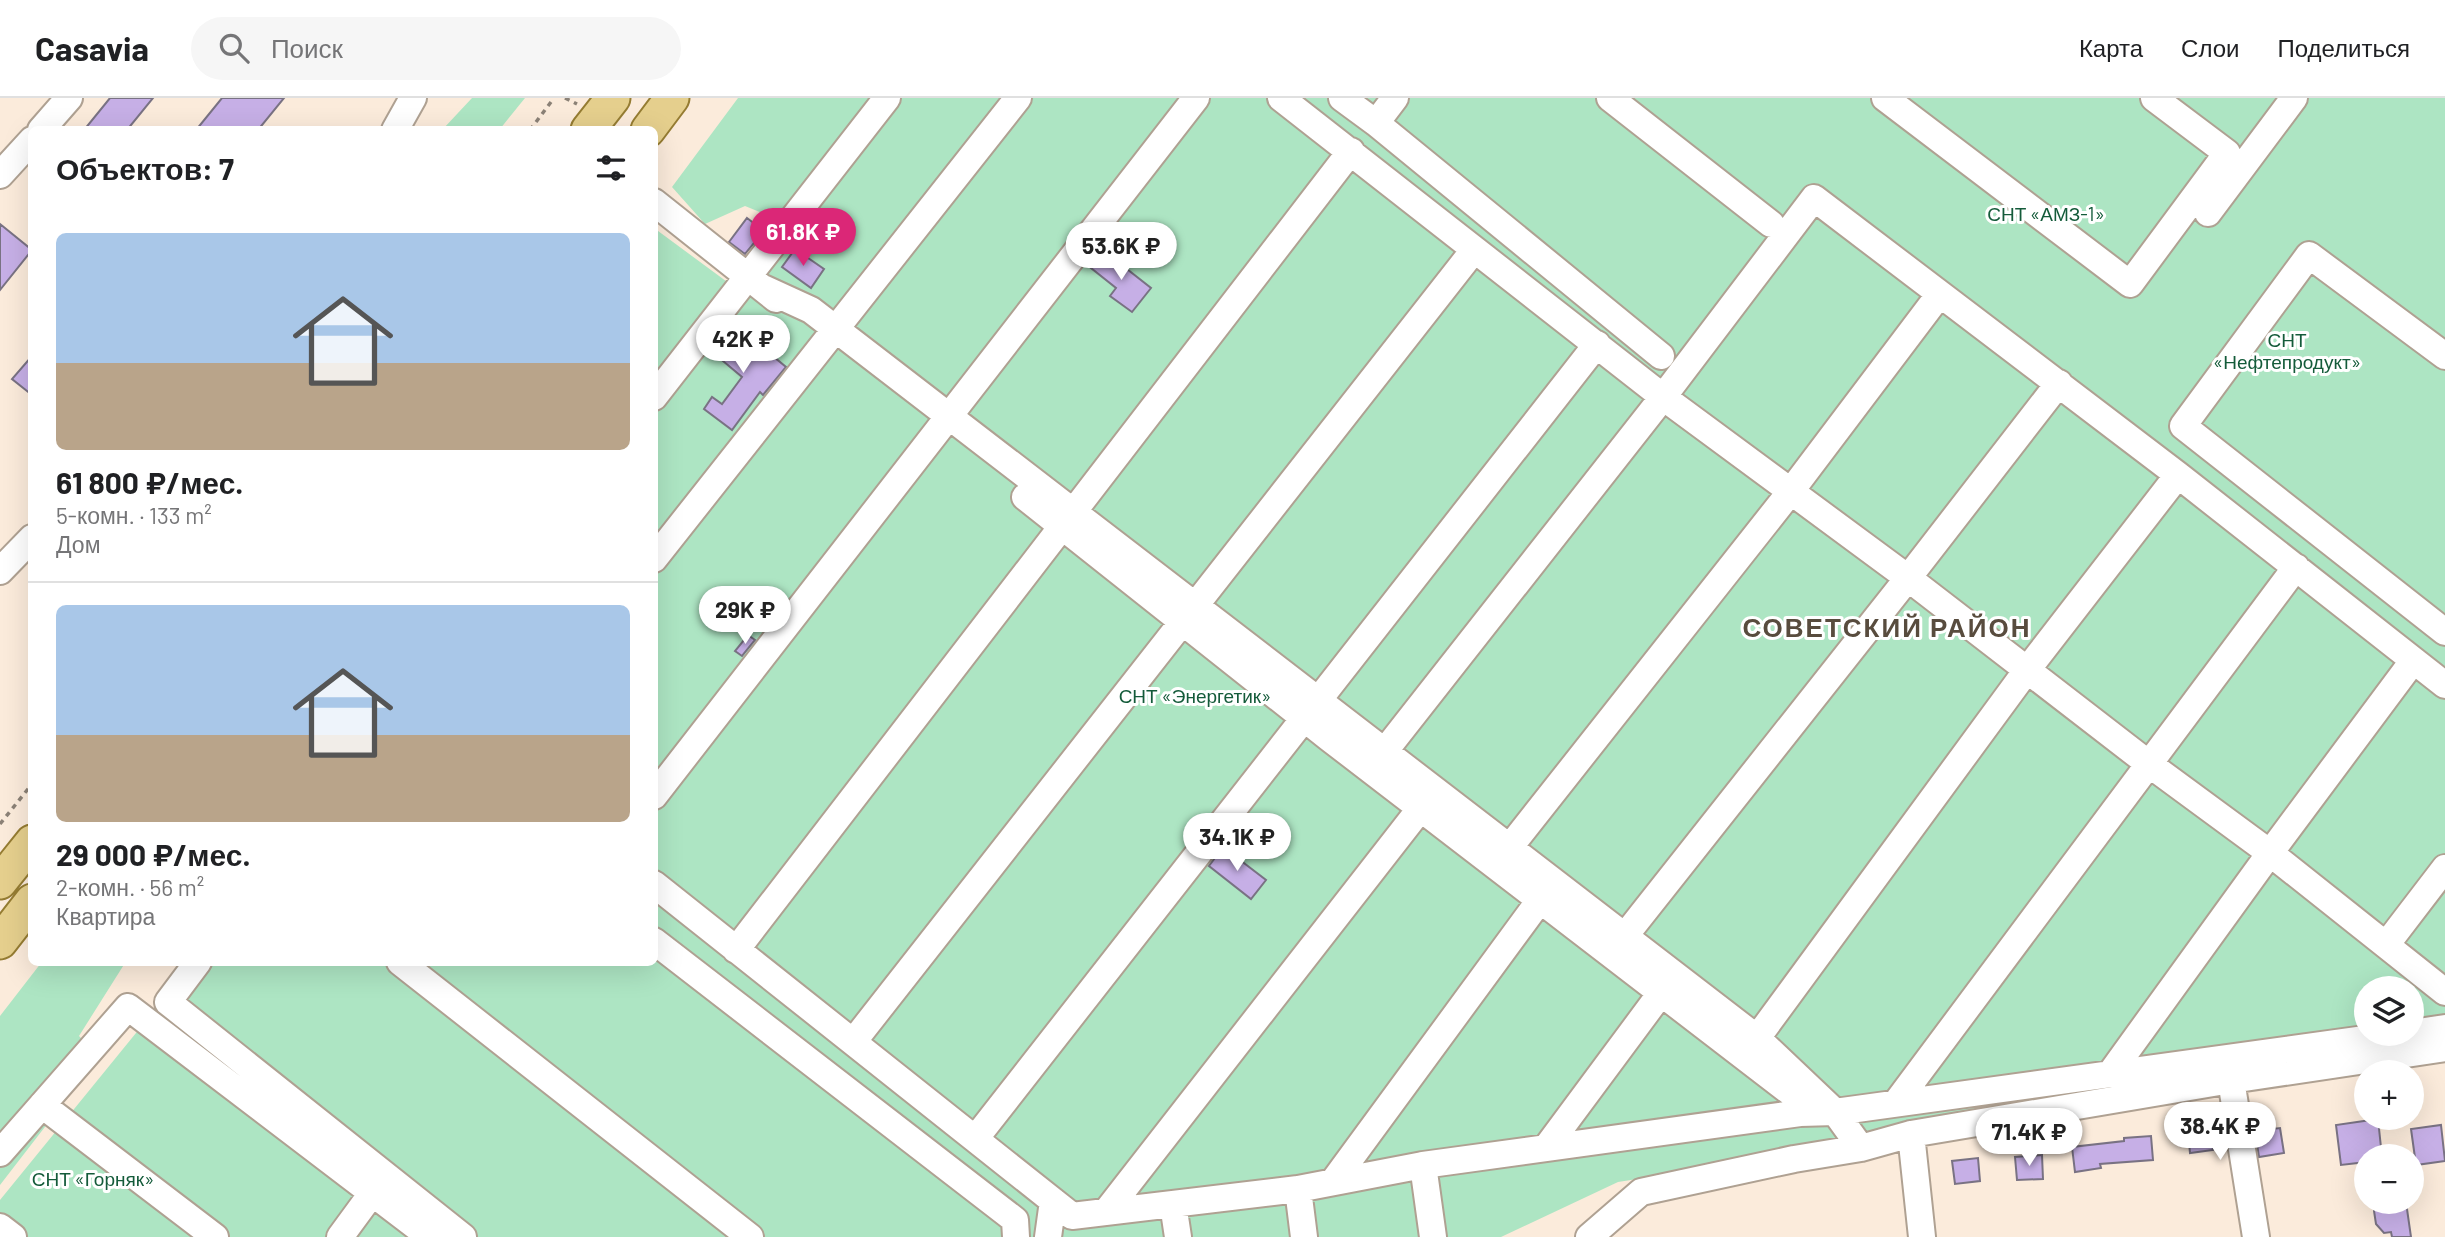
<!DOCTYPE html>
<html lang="ru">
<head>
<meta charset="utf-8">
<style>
  :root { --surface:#fff; --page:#f6f6f6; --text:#202124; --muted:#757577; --line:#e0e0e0; --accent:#db2777 }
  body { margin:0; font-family:Barlow,sans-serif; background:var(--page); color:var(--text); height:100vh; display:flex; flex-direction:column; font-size:26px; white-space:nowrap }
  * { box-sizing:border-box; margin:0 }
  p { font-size:23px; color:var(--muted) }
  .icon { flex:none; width:38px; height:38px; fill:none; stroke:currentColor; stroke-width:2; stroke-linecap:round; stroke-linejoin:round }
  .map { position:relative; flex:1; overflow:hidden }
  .panel { position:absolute; left:28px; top:28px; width:630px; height:840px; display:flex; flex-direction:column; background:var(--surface); border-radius:10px; box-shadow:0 7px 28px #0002 }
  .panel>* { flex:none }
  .controls { position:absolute; left:2354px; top:878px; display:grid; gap:14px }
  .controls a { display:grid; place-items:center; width:70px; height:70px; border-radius:50%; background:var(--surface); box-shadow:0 7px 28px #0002; font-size:35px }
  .price { position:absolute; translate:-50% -60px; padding:0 16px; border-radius:24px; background:#fff; color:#222; font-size:23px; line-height:46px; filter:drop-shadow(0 2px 4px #0008) }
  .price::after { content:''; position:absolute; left:50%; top:42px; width:21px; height:16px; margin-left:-10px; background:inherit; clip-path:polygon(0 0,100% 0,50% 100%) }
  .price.current { background:var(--accent); color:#fff }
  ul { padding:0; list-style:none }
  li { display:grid; align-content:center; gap:14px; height:371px; padding:0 28px }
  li+li { border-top:2px solid var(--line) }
  li span { display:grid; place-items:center; height:217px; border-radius:10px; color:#555 }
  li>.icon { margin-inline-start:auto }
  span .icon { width:126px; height:126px; fill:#fffc; stroke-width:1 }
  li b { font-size:30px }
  h2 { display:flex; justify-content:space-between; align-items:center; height:84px; padding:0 28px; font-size:30px }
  header { display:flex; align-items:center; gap:42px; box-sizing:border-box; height:98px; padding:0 35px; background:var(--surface); border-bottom:2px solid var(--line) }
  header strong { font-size:33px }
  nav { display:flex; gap:38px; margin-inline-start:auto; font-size:24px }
  .search { width:490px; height:63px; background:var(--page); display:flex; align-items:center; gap:18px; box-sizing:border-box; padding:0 24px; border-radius:38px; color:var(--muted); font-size:26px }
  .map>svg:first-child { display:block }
  .green { fill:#ade5c3; fill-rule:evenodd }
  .building { fill:#c6afe6; stroke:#797283; stroke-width:2 }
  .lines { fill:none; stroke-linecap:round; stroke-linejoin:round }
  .minor-casing { stroke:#afa192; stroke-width:30 }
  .major-casing { stroke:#957c32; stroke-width:37 }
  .path { stroke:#8b8176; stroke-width:3.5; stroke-dasharray:5 5; stroke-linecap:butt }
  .minor { stroke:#fff; stroke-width:26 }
  .major { stroke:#e5cf8d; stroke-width:33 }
  .labels { text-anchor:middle; stroke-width:6; stroke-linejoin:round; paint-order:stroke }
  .park-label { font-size:19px; fill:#145b3a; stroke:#fff }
  .district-label { font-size:26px; font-weight:bold; letter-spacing:2px; fill:#584c3e; stroke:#fff }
</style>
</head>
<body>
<header>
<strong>Casavia</strong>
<div class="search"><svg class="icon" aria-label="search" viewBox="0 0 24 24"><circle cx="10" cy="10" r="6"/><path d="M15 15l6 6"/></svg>Поиск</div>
<nav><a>Карта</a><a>Слои</a><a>Поделиться</a></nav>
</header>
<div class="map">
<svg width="2445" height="1139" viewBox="0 0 2445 1139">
  <rect width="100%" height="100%" fill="#fbebdb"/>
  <path class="green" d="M472 0H525L500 31H443Z
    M738 0H2445V955L1618 1084 1501 1139H0V1102L193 865 654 864 655 297 792 127 745 108 705 126 672 89ZM2366 891H2412V936H2366Z
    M654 130 734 189 654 285Z
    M41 865H125L79 938 99 959 0 1087V918Z"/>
  <path class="building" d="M110 0H153L127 32H84Z
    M222 0H284L258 32H196Z
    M747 120 764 133 745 156 729 144Z
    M0 126 32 152 0 192Z
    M795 151 824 171 811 190 782 169Z
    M1104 153 1151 190 1132 214 1110 198 1116 190 1091 170Z
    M734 226 786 269 763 297 760 294 732 332 704 311 712 299 722 306 742 279 711 253Z
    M32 258V297L12 281Z
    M748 537 755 542 742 558 735 553Z
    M1223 749 1266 782 1251 801 1209 768Z
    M2378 1021 2382 1059H2366V1064L2341 1067 2336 1027Z
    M2441 1027 2445 1063 2416 1067 2411 1031Z
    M2210 1030 2213 1052 2190 1055 2188 1033Z
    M2280 1030 2284 1055 2259 1059 2255 1033Z
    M2151 1038 2153 1062 2100 1066 2101 1070 2075 1074 2072 1049 2124 1043V1040Z
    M2042 1057 2043 1081 2017 1082 2015 1059Z
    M1978 1060 1980 1083 1955 1086 1952 1063Z
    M2378 1104H2406L2411 1139H2392L2391 1134 2384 1135 2376 1126 2374 1113Z"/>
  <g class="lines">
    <g class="minor-casing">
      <path id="minor" d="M1281 0 1663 299 1908 480 2149 666 2270 755 2445 894
        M1342 0 1376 25 1661 258
        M1610 0 1771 126
        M1885 0 2130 186 2227 55 2154 0
        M1376 25 1395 0
        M41 32 69 0
        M395 32 413 0
        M0 77 32 42
        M654 104 776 201
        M2208 115 2294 0
        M763 190 811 212 1757 940 1835 1014 2401 936
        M2445 258 2309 157 2183 328 2445 534
        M654 299 887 0
        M1025 399 1329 640 1794 997 1800 1015 1835 1014 1861 1050
        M654 461 1018 0
        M0 473 32 440
        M1384 654 1663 299 1814 100 2178 377 2445 587
        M654 698 1196 0
        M1509 750 1791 393 1939 197
        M654 786 1072 1118 1298 1091 1423 1067 1800 1015
        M1624 839 1908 480 2059 285
        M654 843 1015 1122 1016 1139
        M2386 847 2445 770
        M736 852 1351 53
        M198 864 168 904 463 1139
        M400 864 750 1139
        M2412 935 2445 930
        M1757 940 2027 572 2178 377
        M853 944 1474 152
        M2110 976 2270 755 2413 563
        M2231 982 2256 1139
        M1896 1005 2296 469
        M42 1007 215 1139
        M1911 1036 1922 1139
        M975 1041 1597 246
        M1546 1050 1661 895
        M0 1055 128 909 430 1139
        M1423 1067 1433 1139
        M1333 1084 1540 802
        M1298 1091 1304 1139
        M1173 1106 1178 1139
        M1106 1114 1420 711
        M0 1129 13 1139
        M340 1139 373 1094
        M1048 1139 1053 1103
        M1589 1139 1641 1094 1794 1061 1861 1050 1911 1036 2231 982 2445 950"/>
    </g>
    <g class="major-casing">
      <path id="major" d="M588 32 613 0
        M648 32 672 0
        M0 784 32 744
        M0 844 32 803"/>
    </g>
    <path class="path" d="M565 0 577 6
      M530 32 554 0
      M0 726 32 686"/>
    <use href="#minor" class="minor"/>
    <use href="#major" class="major"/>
  </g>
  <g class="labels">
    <g class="park-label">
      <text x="2046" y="123">СНТ «АМЗ-1»</text>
      <text x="2287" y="249">СНТ<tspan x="2287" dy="22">«Нефтепродукт»</tspan></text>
      <text x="1195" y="605">СНТ «Энергетик»</text>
      <text x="93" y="1088">СНТ «Горняк»</text>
    </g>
    <g class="district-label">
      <text x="1887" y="539">СОВЕТСКИЙ РАЙОН</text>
    </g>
  </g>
</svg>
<div class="controls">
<a><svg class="icon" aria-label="layers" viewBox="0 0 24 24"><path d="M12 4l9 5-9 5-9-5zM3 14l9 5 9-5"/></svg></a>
<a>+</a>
<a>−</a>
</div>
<b class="price current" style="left:803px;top:170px">61.8K ₽</b>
<b class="price" style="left:1121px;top:184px">53.6K ₽</b>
<b class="price" style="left:743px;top:277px">42K ₽</b>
<b class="price" style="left:745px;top:548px">29K ₽</b>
<b class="price" style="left:1237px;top:775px">34.1K ₽</b>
<b class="price" style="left:2220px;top:1064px">38.4K ₽</b>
<b class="price" style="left:2029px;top:1070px">71.4K ₽</b>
<section class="panel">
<h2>Объектов: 7<svg class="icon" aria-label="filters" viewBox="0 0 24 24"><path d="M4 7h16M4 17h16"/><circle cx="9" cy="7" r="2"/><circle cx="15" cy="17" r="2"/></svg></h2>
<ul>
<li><span style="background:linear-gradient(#a9c7e8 60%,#b9a48a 0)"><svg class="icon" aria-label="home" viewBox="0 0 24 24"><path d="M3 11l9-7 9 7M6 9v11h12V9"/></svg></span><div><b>61 800 ₽/мес.</b><p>5-комн. · 133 m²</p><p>Дом</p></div></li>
<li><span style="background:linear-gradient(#a9c7e8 60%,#b9a48a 0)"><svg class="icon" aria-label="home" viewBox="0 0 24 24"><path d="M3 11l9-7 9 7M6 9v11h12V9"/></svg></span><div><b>29 000 ₽/мес.</b><p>2-комн. · 56 m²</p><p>Квартира</p></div></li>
</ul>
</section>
</div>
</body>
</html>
